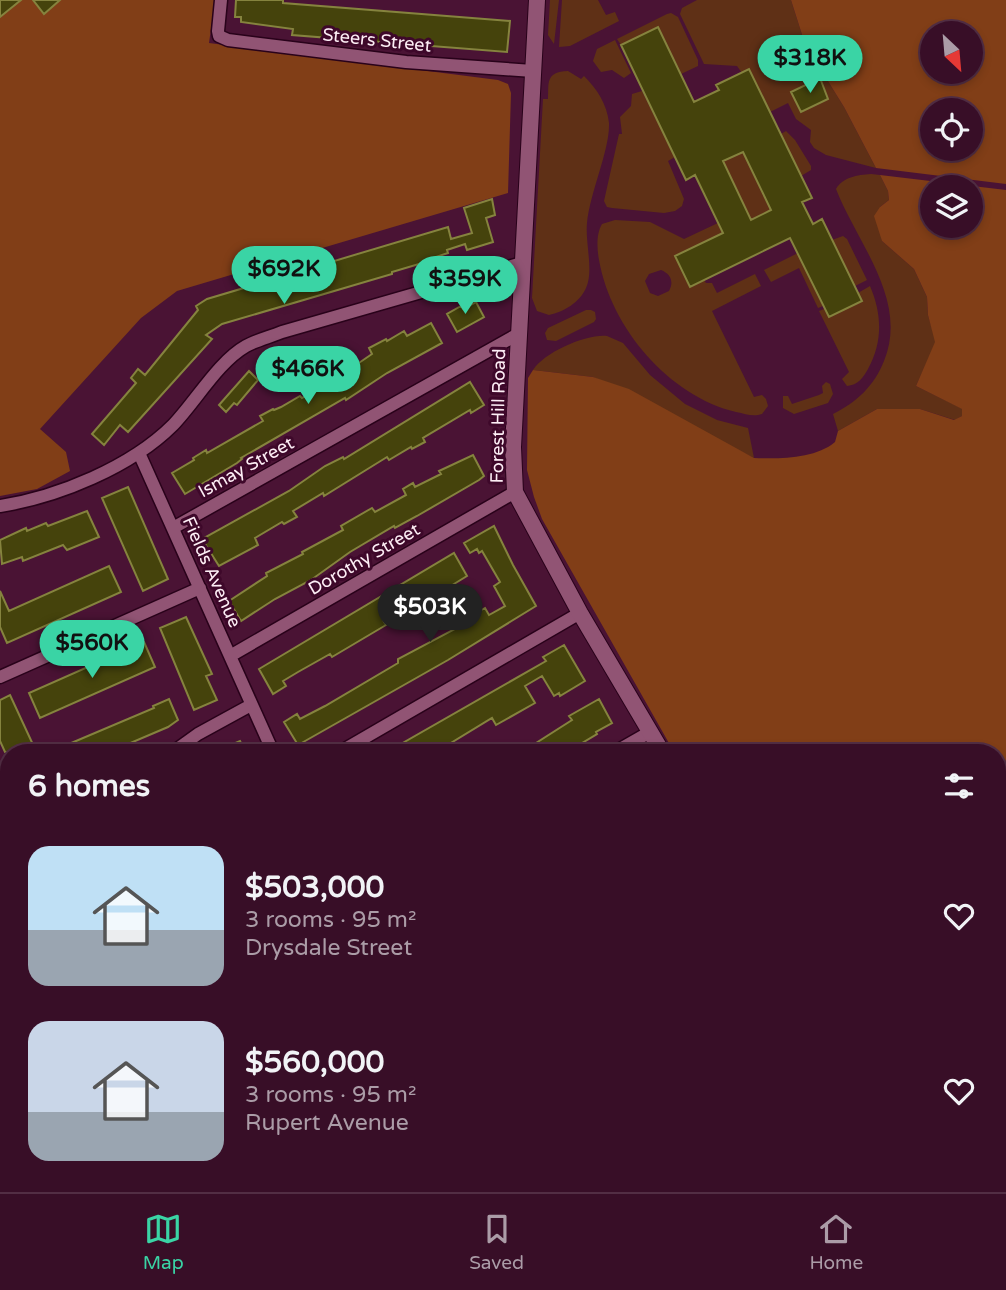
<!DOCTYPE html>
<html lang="en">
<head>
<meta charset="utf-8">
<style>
  :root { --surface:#380e27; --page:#3f172f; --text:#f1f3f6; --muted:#ab9ca7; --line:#522e44; --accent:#3ad4a5 }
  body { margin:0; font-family:"Varela Round",sans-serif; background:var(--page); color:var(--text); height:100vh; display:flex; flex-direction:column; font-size:26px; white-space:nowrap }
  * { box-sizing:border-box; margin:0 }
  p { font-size:23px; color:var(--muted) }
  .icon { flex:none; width:38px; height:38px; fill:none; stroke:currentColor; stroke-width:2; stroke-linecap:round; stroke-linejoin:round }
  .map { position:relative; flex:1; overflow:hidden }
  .sheet { position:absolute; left:0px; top:744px; width:1006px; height:450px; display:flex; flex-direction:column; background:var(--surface); border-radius:28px 28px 0 0; box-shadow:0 4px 10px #0003,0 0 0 2px var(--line) }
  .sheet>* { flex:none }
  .needle { width:46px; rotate:154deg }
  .controls { position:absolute; left:920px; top:21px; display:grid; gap:14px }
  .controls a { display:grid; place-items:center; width:63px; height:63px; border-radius:50%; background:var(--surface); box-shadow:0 4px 10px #0003,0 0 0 2px var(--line); font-size:35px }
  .price { position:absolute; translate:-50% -60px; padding:0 16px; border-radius:24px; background:var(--accent); color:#111; font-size:23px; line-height:46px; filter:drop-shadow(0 2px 4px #0008) }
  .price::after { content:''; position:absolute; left:50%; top:42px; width:21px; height:16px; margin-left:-10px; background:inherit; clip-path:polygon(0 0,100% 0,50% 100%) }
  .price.on { background:#222; color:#fff }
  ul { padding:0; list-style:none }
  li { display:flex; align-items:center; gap:21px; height:175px; padding:0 28px }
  li span { display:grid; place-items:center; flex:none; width:196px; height:140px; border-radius:21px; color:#555 }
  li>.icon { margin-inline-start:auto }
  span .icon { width:84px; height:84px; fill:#fffc; stroke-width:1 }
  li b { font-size:30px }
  h2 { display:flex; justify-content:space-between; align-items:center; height:84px; padding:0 28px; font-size:30px }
  .tabs { display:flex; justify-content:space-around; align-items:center; height:98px; border-top:2px solid var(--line); background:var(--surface); font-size:19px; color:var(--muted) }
  .tabs a { display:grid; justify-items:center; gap:4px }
  .tabs .on { color:var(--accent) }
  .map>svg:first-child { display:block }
  .green { fill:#5f3016; fill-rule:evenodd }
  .forest { fill:#813e17; fill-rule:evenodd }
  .building { fill:#45430c; stroke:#85833e; stroke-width:2; fill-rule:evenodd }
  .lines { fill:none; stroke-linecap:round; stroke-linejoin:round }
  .minor-casing { stroke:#29021a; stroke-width:15 }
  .tertiary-casing { stroke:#29021a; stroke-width:18 }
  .minor { stroke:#915474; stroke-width:12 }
  .tertiary { stroke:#915474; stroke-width:16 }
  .labels { text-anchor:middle; stroke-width:6; stroke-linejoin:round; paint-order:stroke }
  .street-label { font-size:18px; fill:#fdeef5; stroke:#3e082a }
</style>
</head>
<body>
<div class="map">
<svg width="1006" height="1192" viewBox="0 0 1006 1192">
  <rect width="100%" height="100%" fill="#4a1334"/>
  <path class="green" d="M550 0H559L554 44 548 35Z
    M562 0H598L606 15 615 12 619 21 570 46 559 47Z
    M697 0H791L805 44 844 107 876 168 826 155 814 148 810 142 811 130 796 119 788 103 770 112 737 66 704 64 680 14 682 8Z
    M667 14 671 13 678 17 698 60V66L681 74 658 28 621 45 617 39Z
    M615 40 631 73 624 78 612 70 601 72 593 61 597 49Z
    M568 71 581 79 584 76C597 89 607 104 609 123 610 150 590 192 587 223 585 243 594 271 586 288 580 302 564 312 549 315L537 311 532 298 543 99H548C549 83 545 72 568 71Z
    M642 91 675 157 668 161 684 199 682 206 675 211 664 213 612 208 607 207 604 201 619 134H622L620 117 631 106 632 94Z
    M786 131 795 140 811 166V170L801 176 781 134Z
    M743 152 771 210 751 219 723 161Z
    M871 174 880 175 888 191 889 200 880 207 882 241 914 269 927 297 928 315 936 342 916 386 963 409 962 416 955 420 920 409H877L838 431 833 414C857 402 874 386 884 361 909 300 857 243 836 189 843 177 857 175 871 174Z
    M615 220 650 222 684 239 718 223 723 233 704 280 706 283H712L717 293 755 274 761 286 712 311 754 397 762 395 766 399 768 406 762 414C753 417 746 414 736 412 669 396 611 328 599 260 597 249 596 234 602 224ZM661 270C671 274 674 282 669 291L658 296 650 293 645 281 649 274Z
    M843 236 847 239 867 280 855 286 832 240Z
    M798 253 823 306 818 308 799 268 771 282 764 270Z
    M870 286C882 314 883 342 868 369 863 378 858 385 847 386L842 379 849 372 819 311 824 309 829 317 858 293Z
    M586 310H591L595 312 596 319 594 322 556 341 547 340 545 333 548 328Z
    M607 336 623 343 650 375 685 404 717 420 748 428 754 458 593 377 533 370C545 352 586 334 607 336Z
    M826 382 830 384 833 394 828 403 794 414 783 408V396H788L792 404 819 395 823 393 822 386Z"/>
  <path class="forest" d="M0 0H215L209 43 498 80 508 84 511 93 508 193 177 291 141 318 40 429 66 452 70 471 37 489 0 496Z
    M791 0H1006V184L876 168 844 107 805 44ZM933 33H971V72H933ZM933 110H971V149H933Z
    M880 175 1006 190V1192H942L937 1185H998V752H674L542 519 534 497 527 470 528 378 533 370 593 377 629 389 754 458C779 459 815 459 835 442L838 431 877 409H920L954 420 962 416V409L916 386 935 342 928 315 927 297 914 269 882 241 874 216 880 207 889 200 888 191ZM933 187H971V226H933Z"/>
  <path class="building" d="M0 0H21L0 17Z
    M33 0H60L44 14Z
    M236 0H283V3L510 21 507 52 292 35 293 29 241 22V17H235Z
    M658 27 694 102 719 90 716 85 749 69 812 198 802 202 813 224 822 219 862 301 829 317 790 238 690 287 675 256 723 233 695 175 686 180 621 45ZM743 152 771 210 751 220 723 161Z
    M820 78 828 99 801 112 791 92Z
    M492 199 495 215 486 218 493 242 467 250 465 244 447 250 448 253 433 258 434 261 419 264 392 272V274L222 324 206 335 212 339 128 432 120 425 104 445 92 434 136 383 131 378 138 369 145 375 198 310 196 306 207 299 448 227 451 239 472 233 464 208Z
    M476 302 484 317 457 332 447 314 461 306 463 309Z
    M431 323 442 343 387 373 346 400 345 398 241 458 242 459 237 463 185 494 172 473 194 460 193 458 206 450 207 453 263 421 260 416 273 409 274 410 281 407 300 396 302 398 334 380 372 354 369 348 386 339 387 341 404 331 407 336Z
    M292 355 296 367 265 376 261 364Z
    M249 371 258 380 237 405 234 403 226 412 219 405Z
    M470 382 484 405 471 413 470 410 423 438 425 442 412 449 411 447 389 460 387 457 324 496 323 493 293 511 297 517 284 524 282 522 255 538 258 545 219 566 202 539 289 491 325 466 343 457 344 459Z
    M473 455 484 476 479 480 417 516 395 528 394 526 350 552 311 580 275 599 241 621 229 601 267 576 266 573 303 554 302 552 343 530 341 526 372 508 375 512 406 495 403 489 413 483 415 487 441 474 439 471Z
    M128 487 168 579 143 591 102 498Z
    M87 511 99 537 67 550 63 545 23 561 22 557 2 564 0 540 26 528 27 531 46 523 48 526Z
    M494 526 513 565 536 606 448 660 298 745 284 722 297 714 300 719 325 706 398 663V659L455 629 453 626 485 608 489 615 505 606 494 586 500 582 482 551 479 553 477 549 470 553 464 543Z
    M454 553 467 576 418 606 415 601 383 620 386 625 332 657 330 654 298 672 283 681 286 686 273 694 259 669Z
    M109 566 121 592 7 643 0 627V591L9 611Z
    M186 617 212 674 206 676 217 700 194 710 160 628Z
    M144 642 155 667 40 718 29 693Z
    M564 645 585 681 560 696 559 693 554 696 542 676 525 686 535 703 496 725 492 718 436 752H387L546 661 543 657Z
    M10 695 35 749 26 752H5L0 741V700Z
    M169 699 178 720 168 727 128 744 129 746 114 752H50L154 708 153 706Z
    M599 699 612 723 596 732 597 734 567 752H522L572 720 569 716Z
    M240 741 245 752H214Z
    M0 856 9 875V882L0 886Z
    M9 915V945L0 949V919Z
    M9 997V1024L0 1028V1001Z
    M9 1061V1090L0 1094V1065Z
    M9 1142V1168L0 1172V1146Z"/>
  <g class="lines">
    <g class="minor-casing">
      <path id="minor" d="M221 0 218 31 219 36 228 40 406 62 533 71
        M139 453 273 752
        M0 506C58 497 131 467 173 425 196 401 218 362 246 346 257 340 270 337 282 332L522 263
        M173 528 520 333
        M230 656 515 492
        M0 677 200 588
        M173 752 198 734 251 705
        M340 752 580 613
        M615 752 650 732
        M0 803 9 823
        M0 975 9 971
        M0 1120 9 1116
        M170 1185 173 1192
        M315 1185 319 1192
        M464 1185 467 1192
        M149 1192 161 1185
        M687 1192 699 1185"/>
    </g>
    <g class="tertiary-casing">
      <path id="tertiary" d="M537 0 513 447 515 492 580 613 662 752
        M915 1185 919 1192"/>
    </g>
    <use href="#minor" class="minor"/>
    <use href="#tertiary" class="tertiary"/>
  </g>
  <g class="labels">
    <g class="street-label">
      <text transform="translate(377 40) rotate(6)" y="6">Steers Street</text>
      <text transform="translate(498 416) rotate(-89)" y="6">Forest Hill Road</text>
      <text transform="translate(246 467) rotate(-29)" y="6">Ismay Street</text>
      <text transform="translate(364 559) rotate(-30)" y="6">Dorothy Street</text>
      <text transform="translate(212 572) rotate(66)" y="6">Fields Avenue</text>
    </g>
  </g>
</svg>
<div class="controls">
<a><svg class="needle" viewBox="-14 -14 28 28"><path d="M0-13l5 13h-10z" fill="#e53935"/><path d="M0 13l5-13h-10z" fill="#ab9ca7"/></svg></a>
<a><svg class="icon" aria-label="locate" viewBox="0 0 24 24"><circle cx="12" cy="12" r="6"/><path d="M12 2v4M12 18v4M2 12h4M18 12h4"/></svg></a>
<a><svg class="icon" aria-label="layers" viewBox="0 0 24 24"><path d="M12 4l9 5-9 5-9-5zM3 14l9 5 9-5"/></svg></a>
</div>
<b class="price" style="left:810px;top:95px">$318K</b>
<b class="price" style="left:284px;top:306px">$692K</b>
<b class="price" style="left:465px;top:316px">$359K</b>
<b class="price" style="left:308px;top:406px">$466K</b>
<b class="price on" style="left:430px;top:644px">$503K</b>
<b class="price" style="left:92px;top:680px">$560K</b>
<section class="sheet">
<h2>6 homes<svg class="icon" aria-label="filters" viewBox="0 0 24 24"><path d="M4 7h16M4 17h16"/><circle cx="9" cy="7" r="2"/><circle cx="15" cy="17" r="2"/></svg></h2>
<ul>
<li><span style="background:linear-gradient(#bfe0f5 60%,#9aa5b1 0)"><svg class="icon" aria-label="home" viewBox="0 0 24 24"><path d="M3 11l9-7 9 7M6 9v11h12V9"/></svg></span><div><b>$503,000</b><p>3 rooms · 95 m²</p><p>Drysdale Street</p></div><svg class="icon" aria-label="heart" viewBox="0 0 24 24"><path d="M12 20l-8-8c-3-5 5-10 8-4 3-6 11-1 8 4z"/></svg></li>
<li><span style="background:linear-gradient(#c9d6e8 65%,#9aa5b1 0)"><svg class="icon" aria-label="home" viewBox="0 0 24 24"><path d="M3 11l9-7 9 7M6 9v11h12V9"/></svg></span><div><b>$560,000</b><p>3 rooms · 95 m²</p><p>Rupert Avenue</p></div><svg class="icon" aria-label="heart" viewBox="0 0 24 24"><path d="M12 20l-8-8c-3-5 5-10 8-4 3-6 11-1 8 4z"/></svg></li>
</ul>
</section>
</div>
<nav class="tabs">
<a class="on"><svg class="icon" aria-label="map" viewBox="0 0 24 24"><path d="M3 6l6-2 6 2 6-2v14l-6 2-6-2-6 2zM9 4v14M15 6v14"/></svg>Map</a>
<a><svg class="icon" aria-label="saved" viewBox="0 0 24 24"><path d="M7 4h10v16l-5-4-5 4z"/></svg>Saved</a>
<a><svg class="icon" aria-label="home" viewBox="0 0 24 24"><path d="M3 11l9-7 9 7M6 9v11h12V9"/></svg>Home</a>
</nav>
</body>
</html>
